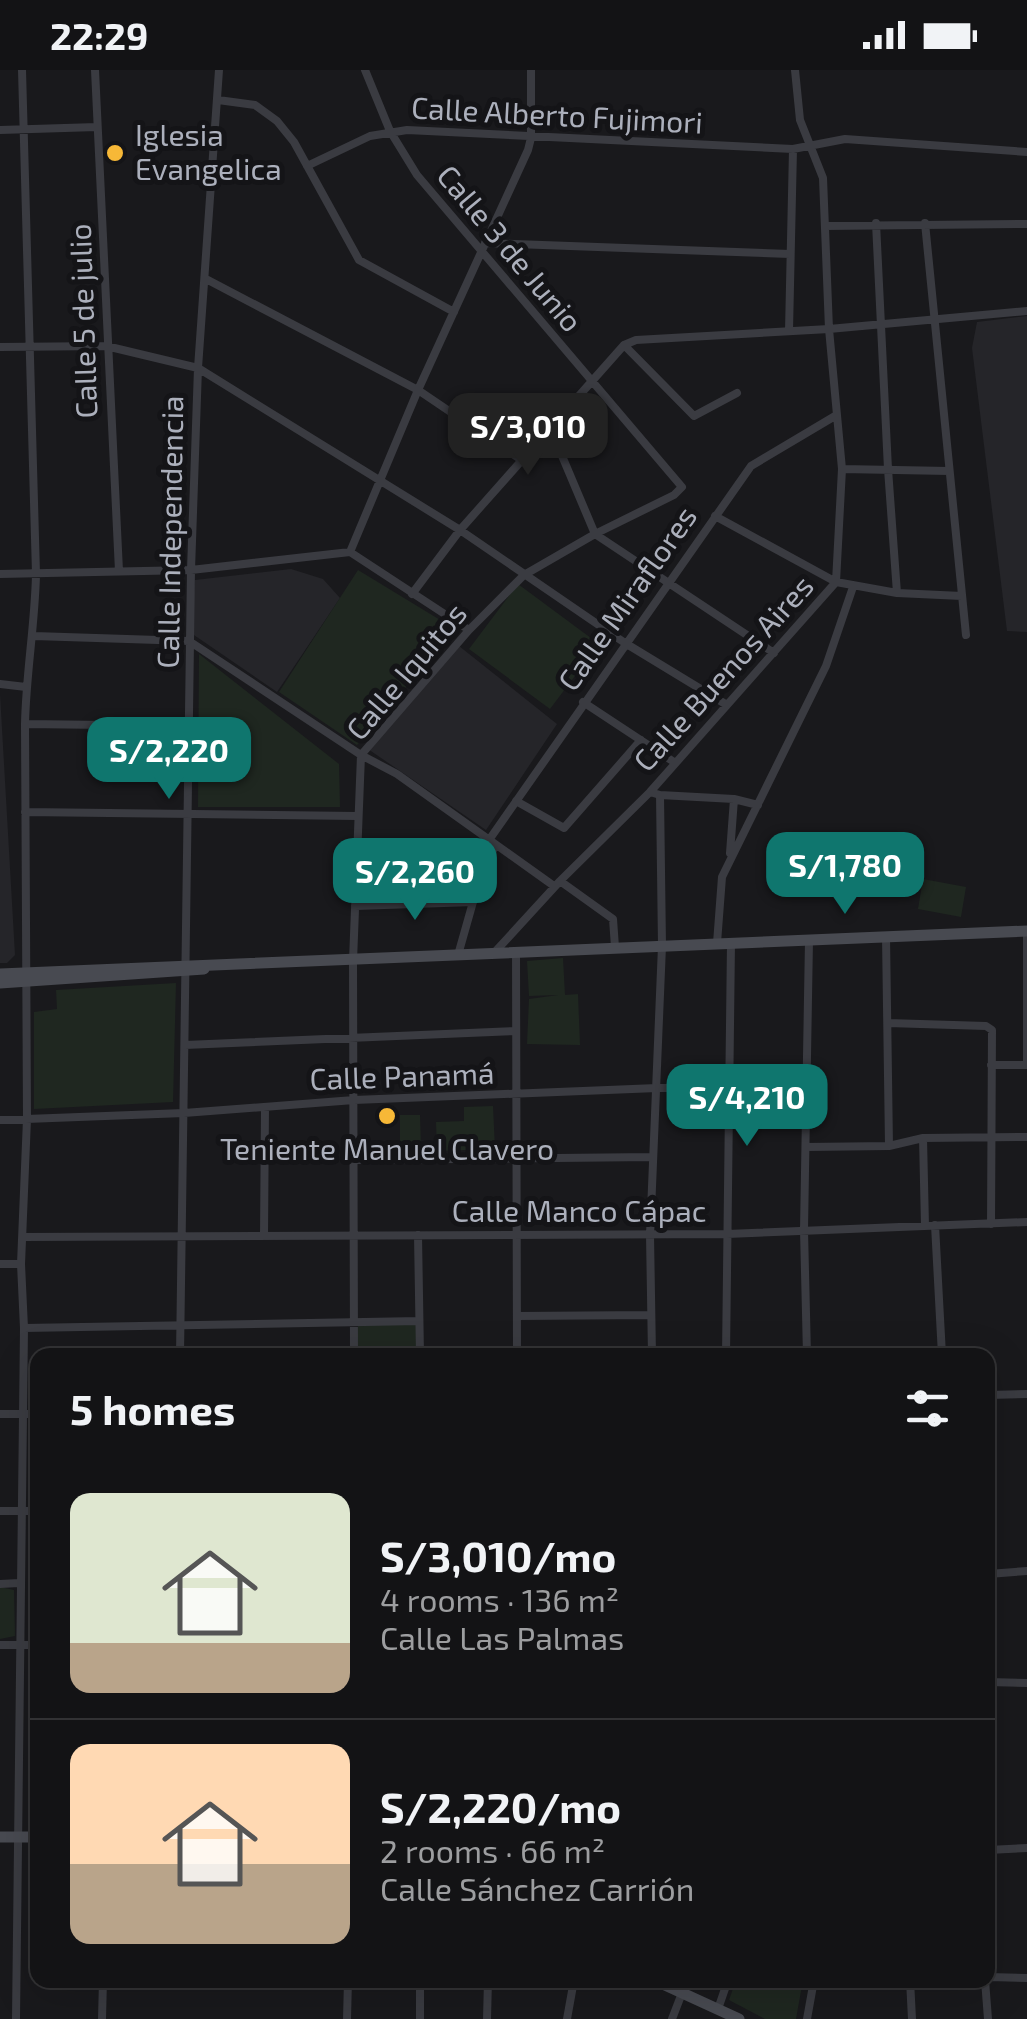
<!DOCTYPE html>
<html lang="en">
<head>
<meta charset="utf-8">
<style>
  :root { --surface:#131315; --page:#1c1c1e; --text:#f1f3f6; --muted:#9d9ea0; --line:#323234; --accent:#0f766e }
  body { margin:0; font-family:"Exo 2",sans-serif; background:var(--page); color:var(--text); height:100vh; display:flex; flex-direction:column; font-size:38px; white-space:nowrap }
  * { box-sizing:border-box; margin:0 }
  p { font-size:32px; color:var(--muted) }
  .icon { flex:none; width:55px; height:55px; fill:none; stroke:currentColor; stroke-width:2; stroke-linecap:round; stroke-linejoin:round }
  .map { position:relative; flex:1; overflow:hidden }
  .side { position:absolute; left:30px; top:1278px; width:965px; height:640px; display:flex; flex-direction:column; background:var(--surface); border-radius:20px; box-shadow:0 10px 40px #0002,0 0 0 2px var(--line) }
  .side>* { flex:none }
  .price { position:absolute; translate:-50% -85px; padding:0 22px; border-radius:20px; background:var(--accent); color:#fff; font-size:32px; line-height:65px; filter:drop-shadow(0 2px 5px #0008) }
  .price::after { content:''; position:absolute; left:50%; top:60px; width:30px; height:22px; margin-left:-15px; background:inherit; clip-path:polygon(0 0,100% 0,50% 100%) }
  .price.active { background:#222; color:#fff }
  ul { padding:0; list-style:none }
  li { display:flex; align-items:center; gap:30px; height:250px; padding:0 40px }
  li+li { border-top:2px solid var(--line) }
  li span { display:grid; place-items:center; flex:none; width:280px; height:200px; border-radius:20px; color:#555 }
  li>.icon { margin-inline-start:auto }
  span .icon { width:120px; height:120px; fill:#fffc; stroke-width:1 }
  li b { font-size:42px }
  h2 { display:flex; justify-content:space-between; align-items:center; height:120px; padding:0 40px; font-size:42px }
  .status { display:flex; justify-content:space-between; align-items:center; height:70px; padding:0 50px; background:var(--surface); direction:ltr }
  .status svg { height:28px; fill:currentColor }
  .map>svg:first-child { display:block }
  .built { fill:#252529 }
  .green { fill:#1f2720 }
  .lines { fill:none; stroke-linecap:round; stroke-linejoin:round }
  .minor { stroke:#3a3b41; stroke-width:8 }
  .secondary { stroke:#484a51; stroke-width:11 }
  .poi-dot { fill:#f7b837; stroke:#141417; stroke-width:4 }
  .labels { text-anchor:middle; stroke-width:10; stroke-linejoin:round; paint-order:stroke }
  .street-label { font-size:30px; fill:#acb0bc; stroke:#141417 }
  .poi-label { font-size:30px; fill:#acb0bc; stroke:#141417; text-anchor:start }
</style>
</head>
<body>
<div class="status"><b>22:29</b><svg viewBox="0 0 49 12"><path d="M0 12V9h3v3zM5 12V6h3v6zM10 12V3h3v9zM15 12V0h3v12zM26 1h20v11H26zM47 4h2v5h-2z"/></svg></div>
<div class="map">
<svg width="1027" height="1949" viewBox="0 0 1027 1949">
  <rect width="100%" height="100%" fill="#19191c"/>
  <path class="built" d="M1027 246V562L1007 561 972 278 977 252Z
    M291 499 323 509 340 528 277 622 191 563 195 510Z
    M459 576 557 654 486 760 368 679Z
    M0 624 15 885 7 893H0Z"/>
  <path class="green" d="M358 500 455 559 357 675 279 622Z
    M518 514 599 574 550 639 469 579Z
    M199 584 339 694 340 737H198Z
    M923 809 966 817 961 847 918 839Z
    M563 888 565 925 578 924 580 975 527 974 529 929 558 925 529 926 527 891Z
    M176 913 173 1032 34 1039V942L57 939 56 920Z
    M493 1036 495 1079 437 1081 436 1052 464 1051V1037Z
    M400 1045H420L421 1077H400Z
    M417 1248V1285H358V1252Z
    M0 1517 14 1520 15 1566 0 1569Z
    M736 1910H803L796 1949H765L729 1930Z"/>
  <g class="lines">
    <path class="minor" d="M95 0 119 501
      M218 30 255 35 277 51 294 72 359 190 454 242
      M0 60 97 57
      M307 96 370 66 407 60 793 79 845 69 1027 82
      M876 153 888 399 897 523
      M925 153 966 565
      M825 156 1027 154
      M485 173 790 184
      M206 209 418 320 520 389
      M789 261 793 79
      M624 275 694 346 737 323
      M0 277 106 276 198 298 460 460 625 573 727 635
      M545 360 557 374 595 464 774 583
      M842 399 949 401
      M715 446 836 512 897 523 962 526
      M350 482 418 320 528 80 531 68V0
      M0 504 191 500 350 482 469 560
      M412 524 460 460 624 275 636 270 829 259 1027 241
      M34 566 189 571 361 685 397 704 554 816
      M0 614 26 617
      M583 632 674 692
      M25 654 190 656
      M650 722 660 725 662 876 650 1165 652 1285
      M660 725 734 729 758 735
      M516 731 564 758 641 670
      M25 742 357 746
      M489 770 751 396 835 346
      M730 783 734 729
      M560 811 613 849 615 877
      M355 836 473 832
      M886 866 889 1076
      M717 873 722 807 826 596 853 517
      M516 881 517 1285
      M494 883 560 811 650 722 836 512 842 399 829 259 823 108 800 50 795 0
      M458 885 473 832 495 775
      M888 953 986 956 992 960 991 1154
      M185 975 516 961
      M991 995H1027V861
      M0 1050 184 1043 354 1030 657 1018 806 1017
      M923 1068 925 1156
      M806 1077 889 1076 923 1068 1027 1067
      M354 1090 653 1087
      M935 1155 942 1285
      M418 1165 420 1285
      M264 1166 265 1037
      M23 1167 727 1164 1027 1152
      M0 1194H21
      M517 1246 650 1245
      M24 1258 419 1251
      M180 1285 191 500 198 298 219 0
      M354 1285 353 891 361 685 469 560 524 505 595 464 674 425 682 417 417 105 390 61 365 0
      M726 1285 731 872
      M807 1285 804 1160 809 870
      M988 1325 1027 1324
      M0 1344H38
      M0 1441H38
      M988 1504 1027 1501
      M0 1514 19 1513
      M0 1575H38
      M988 1612 1027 1613
      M988 1780 1027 1778
      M988 1907 1027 1908
      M910 1910 912 1949
      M985 1910 988 1949
      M718 1939 728 1910
      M16 1949 24 1258 21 1194 27 1049 25 654C26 604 35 554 36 504L22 0
      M102 1949 103 1910
      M347 1949 348 1910
      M420 1949V1910
      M487 1949 488 1910
      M567 1949 574 1910
      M672 1949 682 1923 683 1910
      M807 1949 814 1910"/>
    <path class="secondary" d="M0 904 1027 861
      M0 913 204 899
      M0 1767H38
      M654 1910 739 1949"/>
  </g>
  <g class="poi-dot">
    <circle cx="115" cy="83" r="10"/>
    <circle cx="387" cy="1046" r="10"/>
  </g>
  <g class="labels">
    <g class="street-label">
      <text transform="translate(557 46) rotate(3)" y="10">Calle Alberto Fujimori</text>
      <text transform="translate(509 179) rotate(50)" y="10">Calle 3 de Junio</text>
      <text transform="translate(84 251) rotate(-92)" y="10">Calle 5 de julio</text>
      <text transform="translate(171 462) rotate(-89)" y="10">Calle Independencia</text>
      <text transform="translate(628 529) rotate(-55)" y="10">Calle Miraflores</text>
      <text transform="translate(407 602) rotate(-50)" y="10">Calle Iquitos</text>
      <text transform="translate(724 604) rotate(-48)" y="10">Calle Buenos Aires</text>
      <text transform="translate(402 1007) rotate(-2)" y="10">Calle Panamá</text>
      <text x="579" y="1152">Calle Manco Cápac</text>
    </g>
    <g class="poi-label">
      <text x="135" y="76">Iglesia<tspan x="135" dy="34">Evangelica</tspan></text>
      <text x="387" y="1090" text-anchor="middle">Teniente Manuel Clavero</text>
    </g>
  </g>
</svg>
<b class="price active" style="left:528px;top:408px">S/3,010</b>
<b class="price" style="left:169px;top:732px">S/2,220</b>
<b class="price" style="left:845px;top:847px">S/1,780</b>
<b class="price" style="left:415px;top:853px">S/2,260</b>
<b class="price" style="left:747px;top:1079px">S/4,210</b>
<section class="side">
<h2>5 homes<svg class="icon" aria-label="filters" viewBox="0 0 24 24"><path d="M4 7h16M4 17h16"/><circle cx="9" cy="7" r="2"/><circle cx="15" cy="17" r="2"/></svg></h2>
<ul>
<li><span style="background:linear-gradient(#dfe7d0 75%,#b9a48a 0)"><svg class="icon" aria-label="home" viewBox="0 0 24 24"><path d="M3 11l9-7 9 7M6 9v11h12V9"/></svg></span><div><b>S/3,010/mo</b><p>4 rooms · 136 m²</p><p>Calle Las Palmas</p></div></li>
<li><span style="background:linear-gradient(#ffd9b3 60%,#b9a48a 0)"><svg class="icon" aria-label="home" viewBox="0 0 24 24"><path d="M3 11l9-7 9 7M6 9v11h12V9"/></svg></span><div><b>S/2,220/mo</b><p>2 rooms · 66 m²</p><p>Calle Sánchez Carrión</p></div></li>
</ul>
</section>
</div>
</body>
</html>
